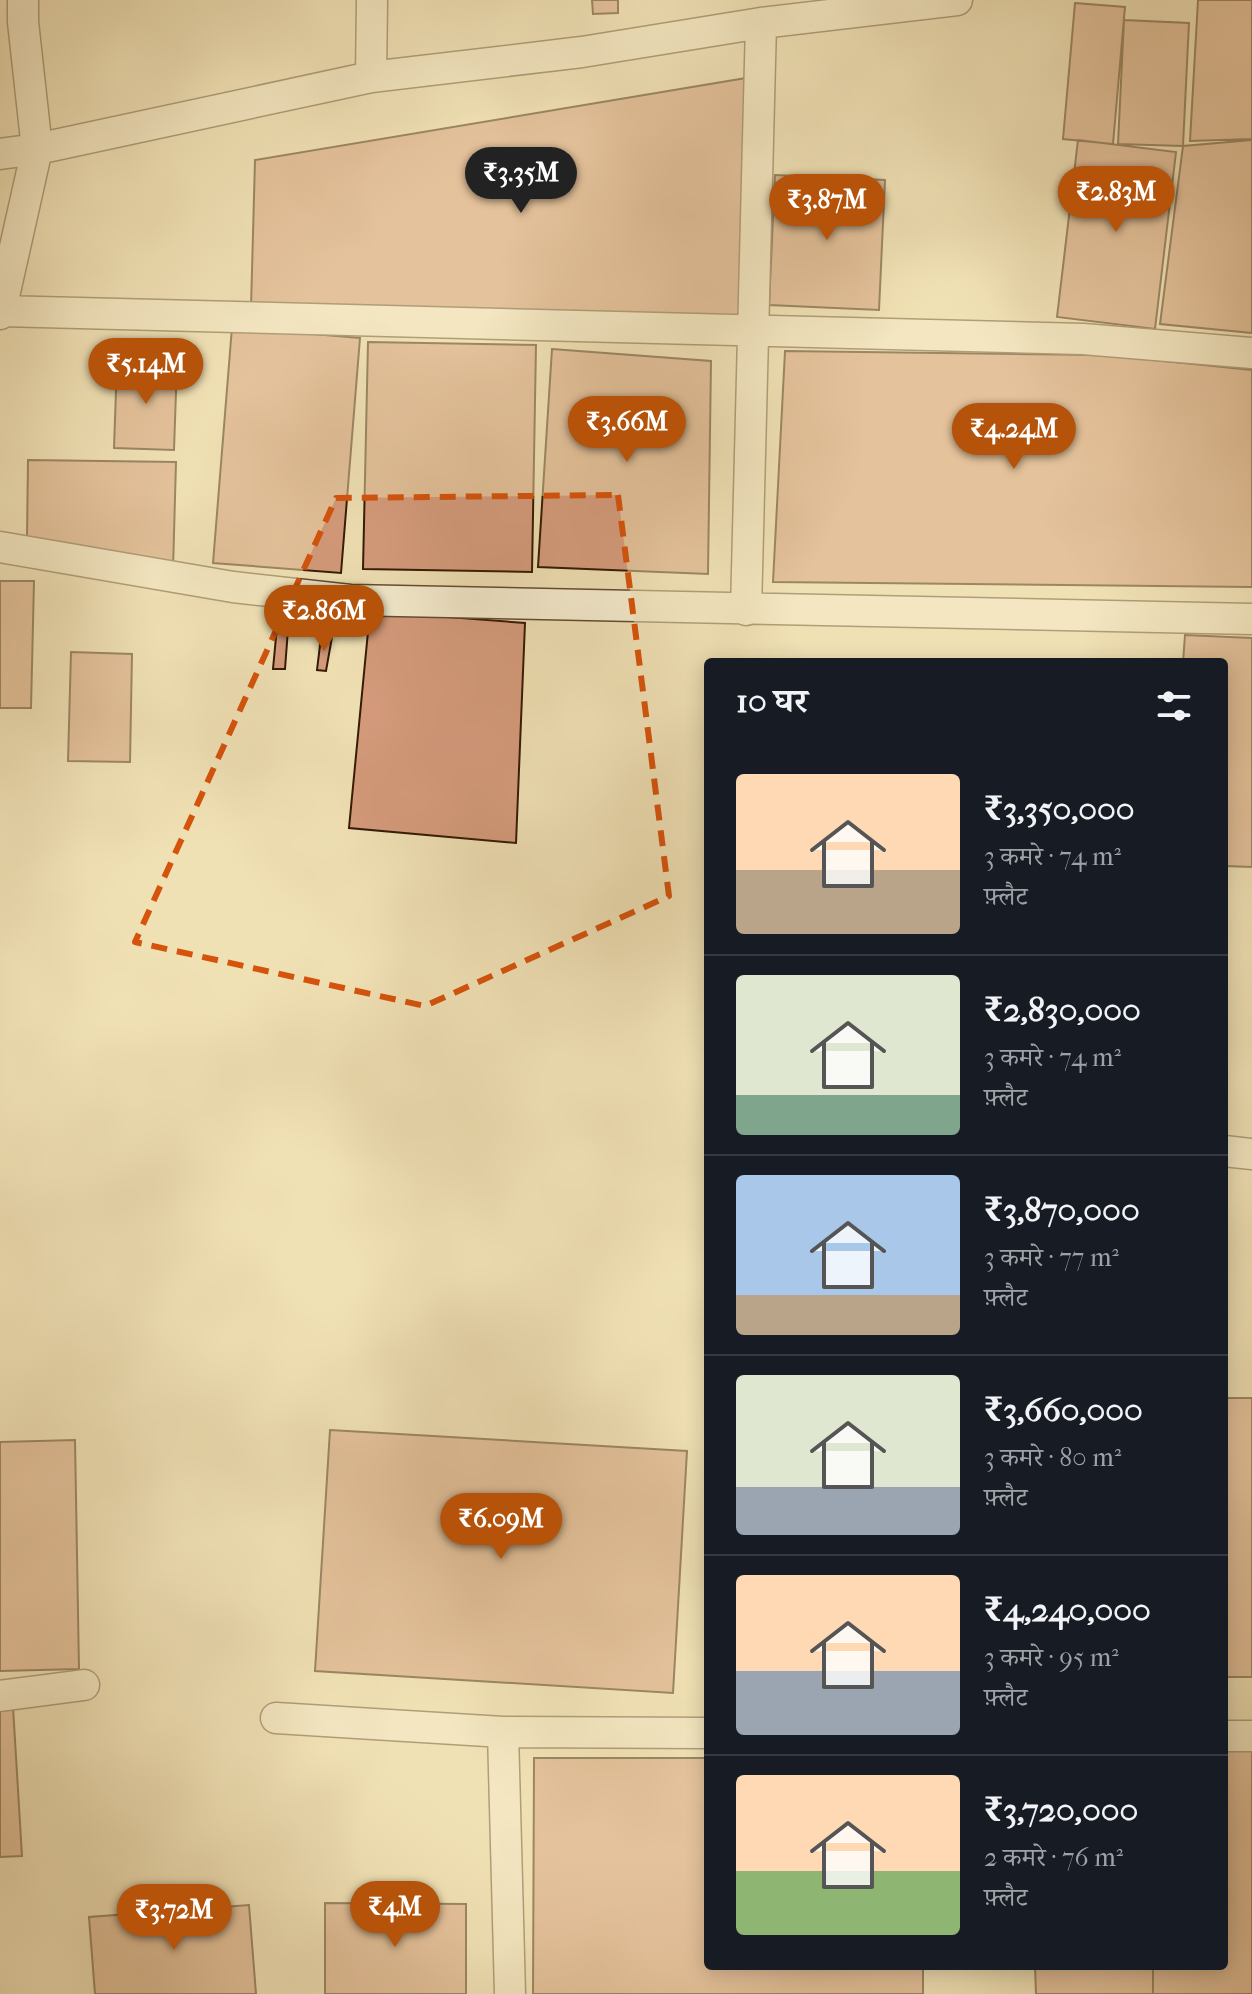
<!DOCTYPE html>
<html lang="hi">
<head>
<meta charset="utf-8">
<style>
  :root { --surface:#171b24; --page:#20242c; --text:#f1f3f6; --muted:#9ea1a6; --line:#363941; --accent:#b45309 }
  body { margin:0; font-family:"IM FELL French Canon","Noto Serif Devanagari",serif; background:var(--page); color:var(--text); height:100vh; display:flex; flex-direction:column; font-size:30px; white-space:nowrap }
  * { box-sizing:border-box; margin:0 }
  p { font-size:26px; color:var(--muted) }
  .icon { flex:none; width:44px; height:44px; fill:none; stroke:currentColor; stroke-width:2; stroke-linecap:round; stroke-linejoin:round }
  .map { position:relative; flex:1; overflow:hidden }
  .panel { position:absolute; left:704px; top:658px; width:524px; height:1312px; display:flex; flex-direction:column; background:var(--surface); border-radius:8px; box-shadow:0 4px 20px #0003 }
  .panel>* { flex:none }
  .price { position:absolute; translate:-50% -68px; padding:0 18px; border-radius:28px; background:var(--accent); color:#fff; font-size:26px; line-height:52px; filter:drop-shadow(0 2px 4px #0008) }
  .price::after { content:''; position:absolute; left:50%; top:48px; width:24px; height:18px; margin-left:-12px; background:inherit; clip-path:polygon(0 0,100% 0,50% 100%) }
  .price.on { background:#222; color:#fff }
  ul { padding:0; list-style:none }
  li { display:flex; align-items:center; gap:24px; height:200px; padding:0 32px }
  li+li { border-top:2px solid var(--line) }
  li span { display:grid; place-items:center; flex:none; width:224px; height:160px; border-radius:8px; color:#555 }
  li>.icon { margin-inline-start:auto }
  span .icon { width:96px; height:96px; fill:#fffc; stroke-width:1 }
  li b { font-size:34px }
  h2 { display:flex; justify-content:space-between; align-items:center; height:96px; padding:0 32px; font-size:34px }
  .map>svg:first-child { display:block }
  .building { fill:#d59b7c; stroke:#341a04; stroke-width:2 }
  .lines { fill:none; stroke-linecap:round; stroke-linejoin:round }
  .minor-casing { stroke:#634c30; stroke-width:33 }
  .minor { stroke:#f5eccf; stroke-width:30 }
  .marked { fill:none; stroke:#d6530b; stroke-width:6; stroke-dasharray:16 10; stroke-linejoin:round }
</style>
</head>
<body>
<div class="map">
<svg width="1252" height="1994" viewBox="0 0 1252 1994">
  <rect width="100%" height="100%" fill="#f0e1b5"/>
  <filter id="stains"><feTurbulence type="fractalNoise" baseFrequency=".0025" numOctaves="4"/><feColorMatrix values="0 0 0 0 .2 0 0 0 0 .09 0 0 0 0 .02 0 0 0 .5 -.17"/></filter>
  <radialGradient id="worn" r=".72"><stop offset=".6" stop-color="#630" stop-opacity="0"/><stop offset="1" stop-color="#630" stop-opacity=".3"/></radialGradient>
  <path class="building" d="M592 0H618V13L593 14Z
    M1198 0H1252V139L1190 141Z
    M1075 3 1125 7 1113 144 1063 139Z
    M1124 20 1189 23 1183 146 1118 144Z
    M752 77 743 322 251 307 255 160Z
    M1078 140 1176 152 1155 329 1057 317Z
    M1252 140V333L1160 324 1183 146Z
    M775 175 885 180 879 310 769 305Z
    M232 327 360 338 341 573 213 563Z
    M368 342 536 345 532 572 363 569Z
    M552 349 711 361 708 574 538 567Z
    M785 351 1106 355 1252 370V587L773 582Z
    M117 361 177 363 174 450 114 448Z
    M28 460 176 462 173 570 27 538Z
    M0 581H34L31 708H0Z
    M370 611 525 623 516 843 349 828Z
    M278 616H289L285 669H273Z
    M1185 635 1252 638V867L1224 866V662H1183Z
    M321 637H332L326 671 317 670Z
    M71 652 132 654 130 762 68 761Z
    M1224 1398H1252V1677H1224Z
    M330 1430 687 1451 673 1693 315 1671Z
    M75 1440 79 1669 0 1671V1442Z
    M13 1707 22 1856 0 1857V1708Z
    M1224 1741H1252V1994H1153V1966H1224Z
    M534 1758H708V1966H923V1994H533Z
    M325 1903 466 1904V1994H325Z
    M249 1905 256 1994H95L89 1917Z
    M1035 1966H1153V1994H1036Z"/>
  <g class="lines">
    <g class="minor-casing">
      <path id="minor" d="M371 77 372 0
        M0 154 37 149 371 77 582 52 761 23 957 0
        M0 311 1083 339 1252 353
        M0 314 37 149 23 22V0
        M0 547 233 587 350 600 1252 619
        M746 610 761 23
        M1224 1151 1252 1154
        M0 1696 84 1685
        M276 1718 503 1732 708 1733
        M503 1732 510 1994
        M1224 1736H1252"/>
    </g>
    <use href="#minor" class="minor"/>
  </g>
  <path d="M0 0H1252V1994H0ZM618 495 669 896 425 1006 135 942 336 498Z" fill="#f0e1b5" fill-opacity=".55" fill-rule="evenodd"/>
  <path class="marked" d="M618 495 669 896 425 1006 135 942 336 498Z"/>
  <rect width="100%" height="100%" filter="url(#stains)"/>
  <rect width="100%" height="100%" fill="url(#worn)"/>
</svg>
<b class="price on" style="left:521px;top:215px">₹3.35M</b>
<b class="price" style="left:1116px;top:234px">₹2.83M</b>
<b class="price" style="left:827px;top:242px">₹3.87M</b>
<b class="price" style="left:146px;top:406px">₹5.14M</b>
<b class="price" style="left:627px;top:464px">₹3.66M</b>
<b class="price" style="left:1014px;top:471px">₹4.24M</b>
<b class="price" style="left:324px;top:653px">₹2.86M</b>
<b class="price" style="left:501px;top:1561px">₹6.09M</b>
<b class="price" style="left:395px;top:1949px">₹4M</b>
<b class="price" style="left:174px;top:1952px">₹3.72M</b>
<section class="panel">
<h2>10 घर<svg class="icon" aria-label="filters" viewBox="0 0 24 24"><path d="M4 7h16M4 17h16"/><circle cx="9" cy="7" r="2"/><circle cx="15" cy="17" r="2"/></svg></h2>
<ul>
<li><span style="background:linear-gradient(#ffd9b3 60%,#b9a48a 0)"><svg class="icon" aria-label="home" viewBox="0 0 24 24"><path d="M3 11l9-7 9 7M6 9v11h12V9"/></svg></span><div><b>₹3,350,000</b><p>3 कमरे · 74 m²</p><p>फ़्लैट</p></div></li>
<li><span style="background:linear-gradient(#dfe7d0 75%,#7fa58c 0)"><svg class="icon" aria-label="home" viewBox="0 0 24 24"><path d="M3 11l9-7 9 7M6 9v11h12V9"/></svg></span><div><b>₹2,830,000</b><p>3 कमरे · 74 m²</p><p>फ़्लैट</p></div></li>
<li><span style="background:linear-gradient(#a9c7e8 75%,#b9a48a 0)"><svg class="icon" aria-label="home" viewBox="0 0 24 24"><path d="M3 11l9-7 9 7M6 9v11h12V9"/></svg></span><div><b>₹3,870,000</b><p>3 कमरे · 77 m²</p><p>फ़्लैट</p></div></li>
<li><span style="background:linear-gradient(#dfe7d0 70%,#9aa5b1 0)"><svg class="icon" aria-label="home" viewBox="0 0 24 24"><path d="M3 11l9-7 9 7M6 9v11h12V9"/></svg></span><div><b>₹3,660,000</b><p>3 कमरे · 80 m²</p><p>फ़्लैट</p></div></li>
<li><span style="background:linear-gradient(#ffd9b3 60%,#9aa5b1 0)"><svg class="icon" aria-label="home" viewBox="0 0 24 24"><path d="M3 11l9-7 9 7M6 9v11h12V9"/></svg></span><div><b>₹4,240,000</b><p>3 कमरे · 95 m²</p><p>फ़्लैट</p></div></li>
<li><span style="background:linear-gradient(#ffd9b3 60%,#8fb573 0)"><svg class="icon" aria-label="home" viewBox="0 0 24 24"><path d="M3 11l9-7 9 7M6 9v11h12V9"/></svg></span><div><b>₹3,720,000</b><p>2 कमरे · 76 m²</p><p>फ़्लैट</p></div></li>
</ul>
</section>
</div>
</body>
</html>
